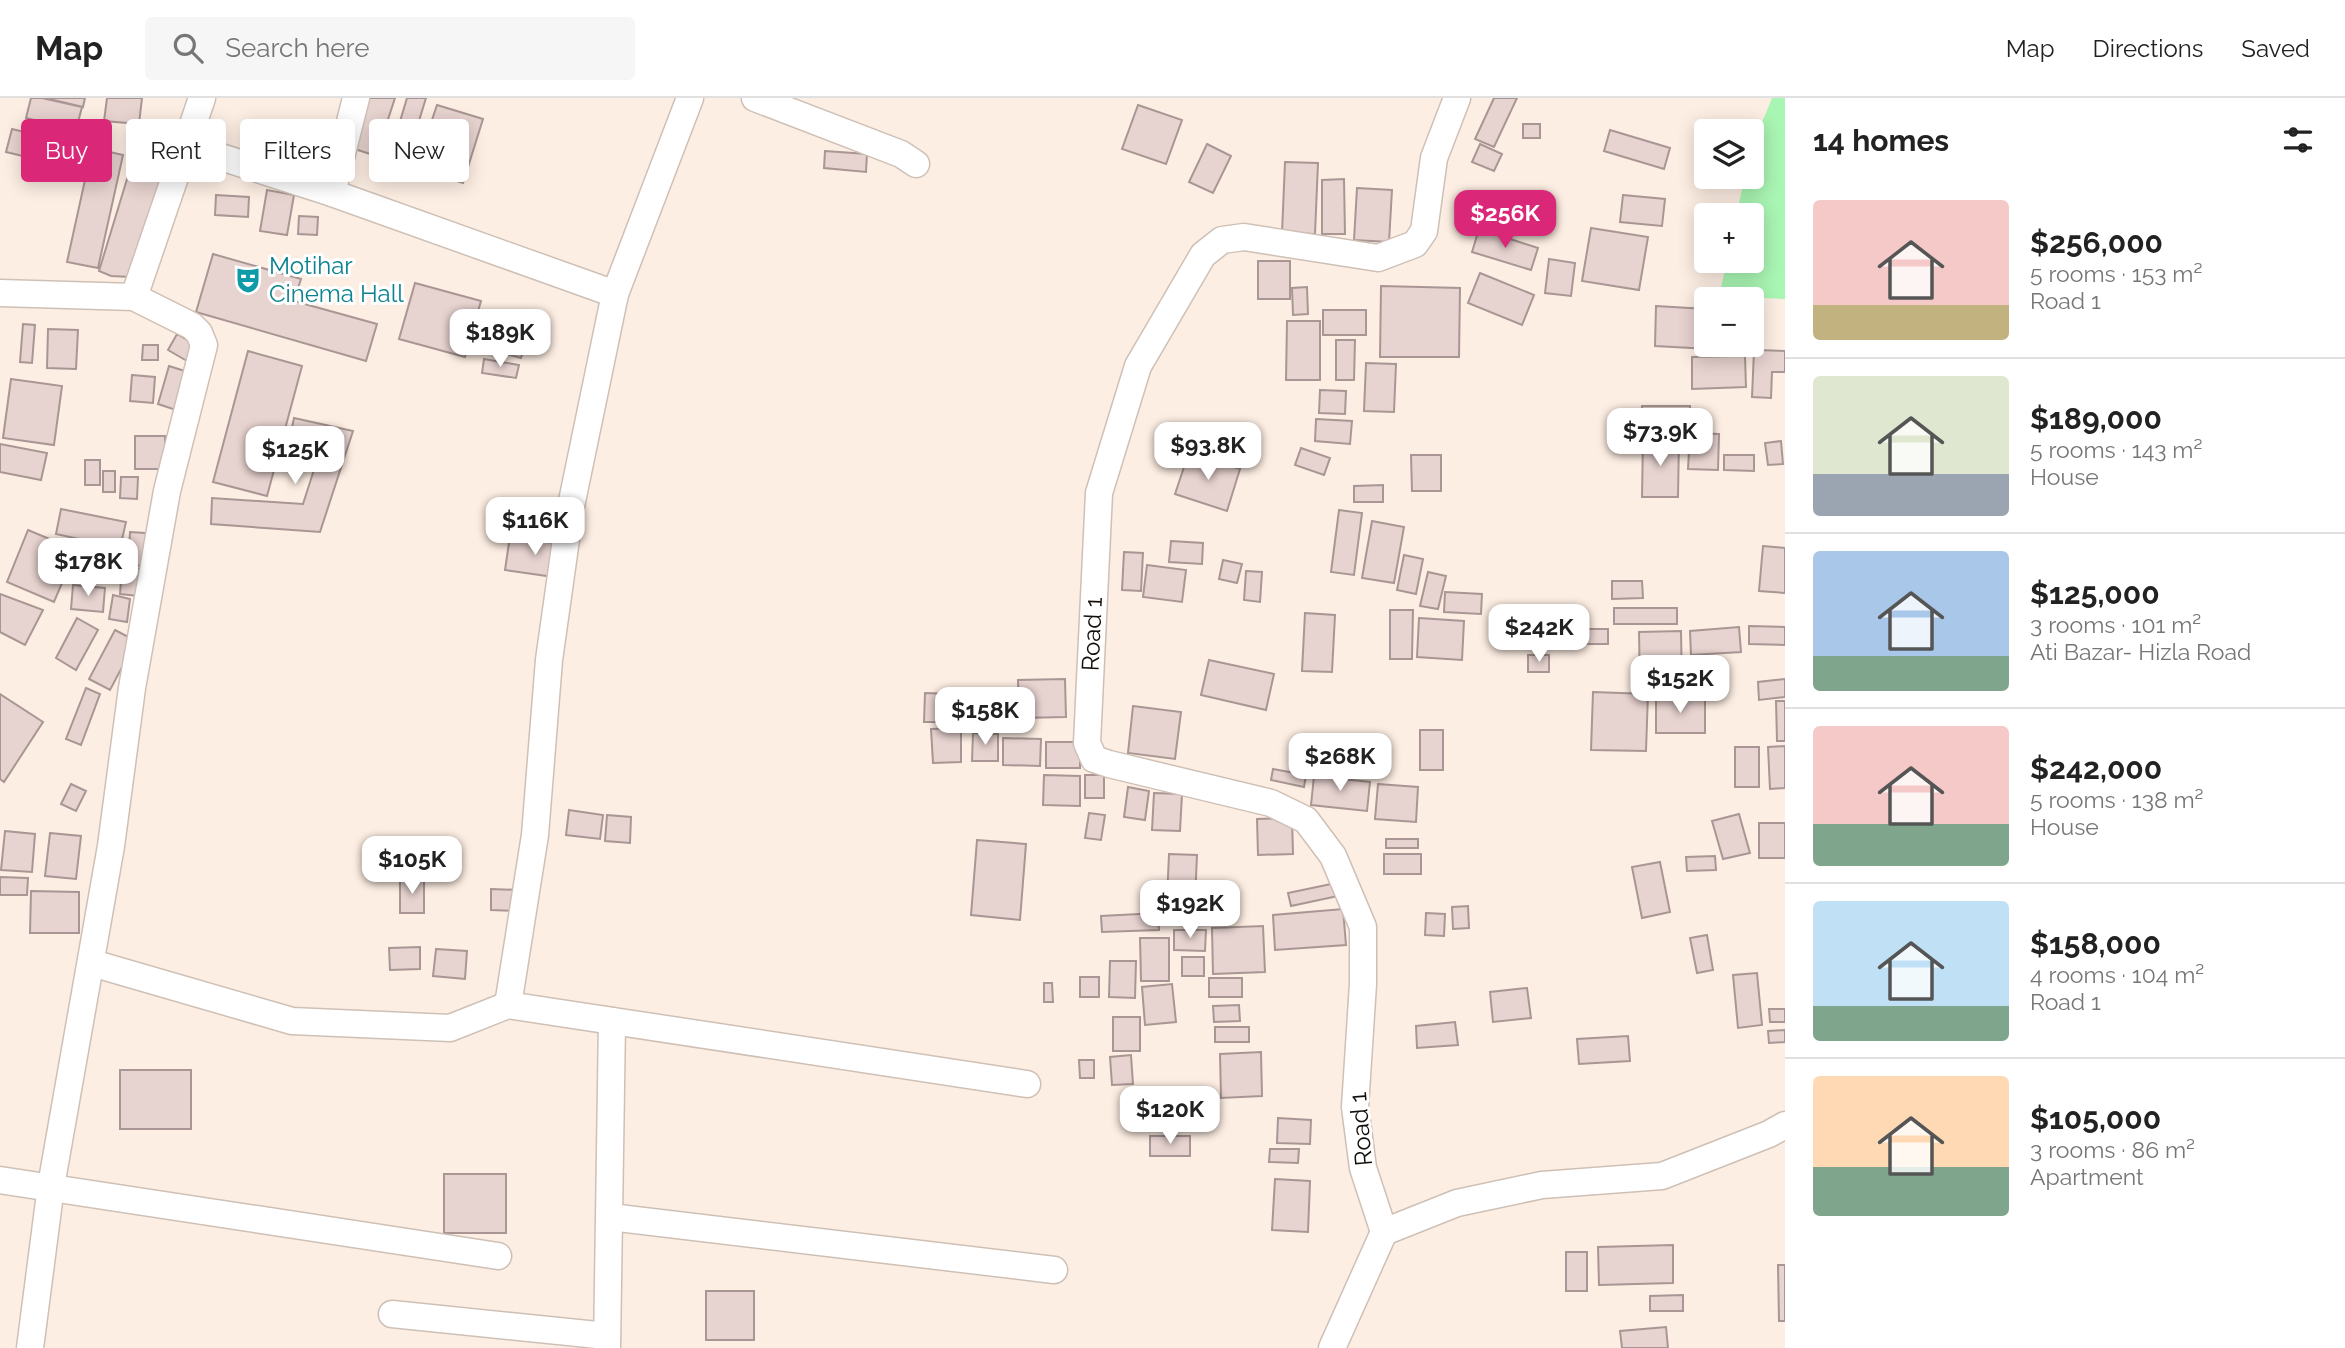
<!DOCTYPE html>
<html lang="en">
<head>
<meta charset="utf-8">
<style>
  :root { --surface:#fff; --page:#f6f6f6; --text:#222; --muted:#767676; --line:#e0e0e0; --accent:#db2777 }
  body { margin:0; font-family:Raleway,sans-serif; background:var(--page); color:var(--text); height:100vh; display:flex; flex-direction:column; font-size:26px; white-space:nowrap }
  * { box-sizing:border-box; margin:0 }
  p { font-size:23px; color:var(--muted) }
  .icon { flex:none; width:38px; height:38px; fill:none; stroke:currentColor; stroke-width:2; stroke-linecap:round; stroke-linejoin:round }
  .map { position:relative; flex:1; overflow:hidden }
  .details { display:flex; flex-direction:column; background:var(--surface); width:560px }
  .details>* { flex:none }
  .top-card { position:absolute; left:21px; top:21px; width:665px; height:63px; display:flex; gap:14px }
  .fabs { position:absolute; left:1694px; top:21px; display:grid; gap:14px }
  .fabs a { display:grid; place-items:center; width:70px; height:70px; border-radius:7px; background:var(--surface); box-shadow:0 4px 18px #0003; font-size:35px }
  .price { position:absolute; translate:-50% -60px; padding:0 16px; border-radius:14px; background:#fff; color:#222; font-size:23px; line-height:46px; filter:drop-shadow(0 2px 4px #0008) }
  .price::after { content:''; position:absolute; left:50%; top:42px; width:21px; height:16px; margin-left:-10px; background:inherit; clip-path:polygon(0 0,100% 0,50% 100%) }
  .price.on { background:var(--accent); color:#fff }
  ul { padding:0; list-style:none }
  li { display:flex; align-items:center; gap:21px; height:175px; padding:0 28px }
  li+li { border-top:2px solid var(--line) }
  li span { display:grid; place-items:center; flex:none; width:196px; height:140px; border-radius:7px; color:#555 }
  li>.icon { margin-inline-start:auto }
  span .icon { width:84px; height:84px; fill:#fffc; stroke-width:1 }
  li b { font-size:30px }
  h2 { display:flex; justify-content:space-between; align-items:center; height:84px; padding:0 28px; font-size:30px }
  .pill { padding:0 24px; border-radius:7px; background:var(--surface); box-shadow:0 4px 18px #0003; font-size:24px; line-height:63px }
  .pill.on { background:var(--accent); color:#fff }
  header { display:flex; align-items:center; gap:42px; box-sizing:border-box; height:98px; padding:0 35px; background:var(--surface); border-bottom:2px solid var(--line) }
  header strong { font-size:33px }
  nav { display:flex; gap:38px; margin-inline-start:auto; font-size:24px }
  .search { width:490px; height:63px; background:var(--page); display:flex; align-items:center; gap:18px; box-sizing:border-box; padding:0 24px; border-radius:7px; color:var(--muted); font-size:26px }
  main { display:flex; flex:1; min-height:0 }
  .map>svg:first-child { display:block }
  .green { fill:#a9f5b3 }
  .building { fill:#e7d3d0; stroke:#a99694; stroke-width:2 }
  .lines { fill:none; stroke-linecap:round; stroke-linejoin:round }
  .minor-casing { stroke:#cfc0b6; stroke-width:29 }
  .minor { stroke:#fff; stroke-width:26 }
  .labels { text-anchor:middle; stroke-width:6; stroke-linejoin:round; paint-order:stroke }
  .culture-label { font-size:24px; fill:#0d838f; stroke:#fff; text-anchor:start }
  .street-label { font-size:24px; fill:#140f0b; stroke:#fff }
</style>
</head>
<body>
<header>
<strong>Map</strong>
<div class="search"><svg class="icon" aria-label="search" viewBox="0 0 24 24"><circle cx="10" cy="10" r="6"/><path d="M15 15l6 6"/></svg>Search here</div>
<nav><a>Map</a><a>Directions</a><a>Saved</a></nav>
</header>
<main>
<div class="map">
<svg width="1785" height="1250" viewBox="0 0 1785 1250">
  <rect width="100%" height="100%" fill="#fdeee3"/>
  <path class="green" d="M1772 0H1785V201L1719 198 1727 163H1752V117H1736L1745 79H1752V49Z"/>
  <path class="building" d="M31 0H42L82 9 76 32 26 20Z
    M45 0H85L83 9Z
    M107 0H142L139 26 104 23Z
    M368 0H395L376 58 352 50Z
    M407 0H426L406 65 389 60Z
    M1494 0H1517L1494 49 1475 41Z
    M437 7 483 21 463 85 416 70Z
    M1138 7 1182 22 1166 66 1122 51Z
    M1523 26H1540V40H1523Z
    M12 31 62 43 56 66 6 54Z
    M1610 32 1670 50 1664 71 1604 53Z
    M1207 46 1231 58 1213 95 1189 84Z
    M1480 46 1502 56 1494 73 1472 64Z
    M92 50 123 57 98 170 67 164Z
    M825 53 867 56 866 74 824 70Z
    M1285 64 1318 65 1315 136 1282 135Z
    M131 68 171 80 130 179 111 178 99 173Z
    M1344 81 1345 136H1322V82Z
    M1357 90 1392 92 1389 144 1354 142Z
    M267 92 294 97 287 137 260 133Z
    M216 97 249 99 248 119 215 117Z
    M1623 97 1665 101 1662 128 1620 124Z
    M299 118 318 119 317 137 298 136Z
    M1591 130 1648 139 1639 192 1582 183Z
    M1479 131 1538 150 1531 172 1472 154Z
    M213 156 301 181 294 203 377 226 366 263 196 214Z
    M1549 161 1575 165 1571 198 1545 195Z
    M1258 163H1290V201H1258Z
    M1480 175 1534 197 1522 227 1468 205Z
    M415 185 481 203 465 259 399 241Z
    M1381 188 1460 190 1459 259H1380Z
    M1307 189 1308 216 1293 217 1292 190Z
    M1656 208 1706 211V247H1747V253L1655 248Z
    M1323 212H1366V237H1323Z
    M1287 223H1320V282H1286Z
    M23 226 35 227 32 265 20 264Z
    M48 231 78 232 76 271 47 270Z
    M177 236 196 247 187 263 168 252Z
    M489 236 525 246 521 260 485 250Z
    M1336 242H1355L1354 282H1336Z
    M143 247H158V262H142Z
    M1754 252 1785 253V274H1772L1771 300 1752 299Z
    M248 253 302 268 267 398 213 384Z
    M1745 258 1746 289 1692 291V259Z
    M484 261 519 267 516 280 482 275Z
    M1366 265 1396 266 1394 314 1364 313Z
    M169 268 188 274 176 312 158 306Z
    M132 277 155 279 153 305 130 303Z
    M11 281 62 288 54 347 3 340Z
    M1320 292 1346 293 1345 316 1319 315Z
    M1642 308H1690V330H1642Z
    M294 320 353 333 320 434 211 426 212 400 303 406 319 356 288 348Z
    M1316 321 1352 323 1350 346 1315 343Z
    M1690 335 1719 336 1718 372 1688 371Z
    M135 338H165V371H135Z
    M1643 340 1679 341 1678 399H1642Z
    M1781 343 1783 366 1768 367 1765 345Z
    M0 346 47 355 41 382 0 374Z
    M1301 350 1330 360 1324 377 1295 367Z
    M1189 354 1240 371 1227 413 1175 396Z
    M1411 357H1441V393H1412Z
    M1724 357H1754V373L1724 372Z
    M85 362H100V387H85Z
    M103 373H115V394H103Z
    M121 379H138L137 401 120 400Z
    M1383 387V404H1354V388Z
    M61 411 126 424 120 450 56 436Z
    M1339 412 1362 415 1354 477 1331 474Z
    M1372 423 1404 429 1394 485 1362 480Z
    M28 432 76 452 54 504 7 484Z
    M130 434 160 436 158 469 128 467Z
    M510 438 566 447 561 480 505 472Z
    M1171 443 1203 445 1202 466 1169 464Z
    M1763 448 1785 450V495L1759 493Z
    M1124 454 1143 455 1141 493 1122 492Z
    M1404 457 1423 461 1416 496 1397 492Z
    M1223 462 1242 466 1237 485 1219 481Z
    M1147 467 1186 472 1182 504 1143 499Z
    M122 469 161 473 158 500 120 496Z
    M1246 473 1262 474 1260 504 1244 502Z
    M1428 474 1446 478 1438 511 1420 508Z
    M1612 483H1642L1643 500 1612 501Z
    M73 487 105 490 103 514 71 511Z
    M1445 494 1482 496 1481 516 1444 514Z
    M0 496 43 512 25 547 0 534Z
    M113 497 130 501 127 524 109 521Z
    M1614 510H1677V526H1614Z
    M1390 512H1413L1412 561H1390Z
    M1305 515 1335 517 1332 574 1302 573Z
    M77 520 98 532 76 572 56 560Z
    M1419 520 1464 523 1462 562 1417 559Z
    M1749 528 1785 529V547L1749 546Z
    M1739 529 1741 554 1691 557 1690 533Z
    M1585 531H1608V546H1585Z
    M115 532 136 543 110 592 89 581Z
    M1681 533 1682 588 1640 589 1639 534Z
    M1528 557H1549V574H1528Z
    M1209 562 1274 576 1266 612 1201 597Z
    M1065 581 1066 619 1019 620 1018 582Z
    M1785 581V599L1759 602 1758 584Z
    M86 590 100 596 81 647 66 641Z
    M1593 594 1648 596 1646 653 1591 652Z
    M925 595 954 596 953 624H924Z
    M0 596 43 624 4 684 0 681Z
    M1656 599H1705V635H1656Z
    M969 602H1002V632H969Z
    M1776 603H1785V643H1777Z
    M1133 608 1181 614 1175 661 1128 655Z
    M961 630V664L933 665 931 631Z
    M1420 632H1443V672H1420Z
    M973 635 998 636V663H972Z
    M1003 640 1041 641 1040 668 1003 667Z
    M1046 644H1080V670H1046Z
    M1785 648V690L1770 691 1768 649Z
    M1735 649H1759V689H1735Z
    M1273 671 1306 677 1304 689 1271 682Z
    M1044 677 1080 678V708L1043 707Z
    M1085 677H1104V700H1085Z
    M1314 678 1370 684 1367 713 1311 707Z
    M71 686 86 693 76 713 61 706Z
    M1378 686 1418 689 1416 724 1375 721Z
    M1128 689 1149 693 1145 722 1124 719Z
    M1154 695 1182 696 1180 733 1152 732Z
    M569 712 603 717 600 741 566 737Z
    M1089 715 1105 717 1101 742 1085 740Z
    M1739 716 1750 755 1723 761 1712 723Z
    M607 717 631 719 630 745 605 743Z
    M1292 720 1293 756 1258 757 1257 721Z
    M1759 725H1785V760H1759Z
    M5 733 35 736 32 774 1 772Z
    M50 735 81 738 76 781 45 778Z
    M1386 741H1418V750H1386Z
    M977 742 1026 746 1020 822 971 817Z
    M1169 756 1197 757 1194 824 1166 823Z
    M1384 756H1421V776H1384Z
    M1715 758 1716 772 1687 773 1686 759Z
    M1660 764 1670 814 1642 820 1632 769Z
    M0 779 28 780 27 797H0Z
    M400 780H424V815H400Z
    M1336 785 1338 798 1291 808 1288 795Z
    M491 791 521 792V813L491 812Z
    M31 793 79 794V835H30Z
    M1468 808 1469 830 1453 831 1452 809Z
    M1343 811 1346 847 1275 852 1273 817Z
    M1158 815 1159 832 1102 834 1101 818Z
    M1426 815 1445 816 1444 838 1425 837Z
    M1263 828 1265 874 1213 876 1212 830Z
    M1174 832H1206L1205 853 1174 852Z
    M1707 837 1713 872 1697 875 1690 840Z
    M1140 840H1169V883H1141Z
    M420 849V871L390 872 389 850Z
    M436 851 467 853 465 881 433 878Z
    M1182 859H1204V878H1182Z
    M1110 863H1136L1135 900 1109 899Z
    M1757 875 1762 927 1738 930 1733 877Z
    M1080 879H1099V899H1080Z
    M1209 880H1242V899H1209Z
    M1044 885H1052L1053 904H1044Z
    M1172 886 1176 924 1145 927 1142 889Z
    M1527 890 1531 920 1493 924 1490 894Z
    M1239 907 1240 923 1214 924 1213 908Z
    M1769 911H1785V924H1770Z
    M1113 919H1140V953H1113Z
    M1455 924 1458 947 1417 950 1416 928Z
    M1215 929H1249V944H1215Z
    M1785 932V944L1769 945 1768 933Z
    M1628 938 1630 963 1579 966 1577 941Z
    M1261 954 1262 998 1221 1000 1220 956Z
    M1131 957 1133 986 1112 987 1110 959Z
    M1079 962H1094V980H1080Z
    M120 972H191V1031H120Z
    M1182 1001 1184 1028 1130 1031 1128 1005Z
    M1278 1020 1311 1022 1310 1046 1277 1045Z
    M1150 1038H1190V1058H1150Z
    M1270 1051H1299L1298 1065 1269 1064Z
    M444 1076H506V1135H444Z
    M1275 1081 1310 1083 1308 1134 1272 1132Z
    M1673 1147V1185L1599 1187 1598 1149Z
    M1566 1154H1587V1193H1566Z
    M1778 1167H1785V1223H1779Z
    M706 1193H754V1242H706Z
    M1683 1197V1213H1650V1198Z
    M1666 1229 1668 1250H1622L1620 1233Z"/>
  <g class="lines">
    <g class="minor-casing">
      <g id="minor">
        <path d="M755 0 901 56 916 66"/>
        <path d="M187 48 332 95 615 196 690 0"/>
        <path d="M332 95 356 0"/>
        <path d="M0 195 134 199 202 0"/>
        <path d="M92 865 292 923 450 930 508 907 1027 986"/>
        <path d="M508 907 535 737 549 562 570 413 615 196"/>
        <path d="M0 1082 498 1158"/>
        <path d="M610 1119 1054 1172"/>
        <path id="s1" d="M1384 1134 1363 1070 1355 1009 1363 886V829L1333 758 1306 722 1271 705 1109 666 1094 661 1087 645 1099 395 1138 268 1203 157 1222 142 1244 139 1378 160 1415 146 1424 133 1434 60 1457 0"/>
        <path d="M392 1216 607 1238"/>
        <path d="M30 1250 51 1088 111 748 132 590 167 393 204 247 199 235 192 228 134 199"/>
        <path d="M607 1250 612 923"/>
        <path d="M1332 1250 1384 1134 1457 1105 1542 1087 1662 1078 1769 1036 1785 1027"/>
      </g>
    </g>
    <use href="#minor" class="minor"/>
  </g>
  <defs>
    <g id="theatre-bare" transform="scale(2.1)"><path d="M-5-5.5Q0-4 5-5.5V0Q5 5 0 6Q-5 5-5 0ZM-3.3-2.5H-1v1.5H-3.3ZM1-2.5H3.3v1.5H1ZM-2.8 1Q0 5.5 2.8 1Z" fill="#0f9aa8" stroke="#fff" stroke-width="2.5" paint-order="stroke"/></g>
  </defs>
  <g fill-rule="evenodd">
    <use href="#theatre-bare" x="248" y="182"/>
  </g>
  <g class="labels">
    <g class="culture-label">
      <text x="269" y="176">Motihar<tspan x="269" dy="28">Cinema Hall</tspan></text>
    </g>
    <g class="street-label">
      <text dy="8" stroke="none"><textPath href="#s1" startOffset="779">Road 1</textPath></text>
      <text transform="translate(1361 1031) rotate(-95)" y="8">Road 1</text>
    </g>
  </g>
</svg>
<div class="fabs">
<a><svg class="icon" aria-label="layers" viewBox="0 0 24 24"><path d="M12 4l9 5-9 5-9-5zM3 14l9 5 9-5"/></svg></a>
<a>+</a>
<a>−</a>
</div>
<b class="price on" style="left:1505px;top:152px">$256K</b>
<b class="price" style="left:500px;top:271px">$189K</b>
<b class="price" style="left:1660px;top:370px">$73.9K</b>
<b class="price" style="left:1208px;top:384px">$93.8K</b>
<b class="price" style="left:295px;top:388px">$125K</b>
<b class="price" style="left:535px;top:459px">$116K</b>
<b class="price" style="left:88px;top:500px">$178K</b>
<b class="price" style="left:1539px;top:566px">$242K</b>
<b class="price" style="left:1680px;top:617px">$152K</b>
<b class="price" style="left:985px;top:649px">$158K</b>
<b class="price" style="left:1340px;top:695px">$268K</b>
<b class="price" style="left:412px;top:798px">$105K</b>
<b class="price" style="left:1190px;top:842px">$192K</b>
<b class="price" style="left:1170px;top:1048px">$120K</b>
<div class="top-card">
<a class="pill on">Buy</a>
<a class="pill">Rent</a>
<a class="pill">Filters</a>
<a class="pill">New</a>
</div>
</div>
<section class="details">
<h2>14 homes<svg class="icon" aria-label="filters" viewBox="0 0 24 24"><path d="M4 7h16M4 17h16"/><circle cx="9" cy="7" r="2"/><circle cx="15" cy="17" r="2"/></svg></h2>
<ul>
<li><span style="background:linear-gradient(#f6c9c9 75%,#c2b280 0)"><svg class="icon" aria-label="home" viewBox="0 0 24 24"><path d="M3 11l9-7 9 7M6 9v11h12V9"/></svg></span><div><b>$256,000</b><p>5 rooms · 153 m²</p><p>Road 1</p></div></li>
<li><span style="background:linear-gradient(#dfe7d0 70%,#9aa5b1 0)"><svg class="icon" aria-label="home" viewBox="0 0 24 24"><path d="M3 11l9-7 9 7M6 9v11h12V9"/></svg></span><div><b>$189,000</b><p>5 rooms · 143 m²</p><p>House</p></div></li>
<li><span style="background:linear-gradient(#a9c7e8 75%,#7fa58c 0)"><svg class="icon" aria-label="home" viewBox="0 0 24 24"><path d="M3 11l9-7 9 7M6 9v11h12V9"/></svg></span><div><b>$125,000</b><p>3 rooms · 101 m²</p><p>Ati Bazar- Hizla Road</p></div></li>
<li><span style="background:linear-gradient(#f6c9c9 70%,#7fa58c 0)"><svg class="icon" aria-label="home" viewBox="0 0 24 24"><path d="M3 11l9-7 9 7M6 9v11h12V9"/></svg></span><div><b>$242,000</b><p>5 rooms · 138 m²</p><p>House</p></div></li>
<li><span style="background:linear-gradient(#bfe0f5 75%,#7fa58c 0)"><svg class="icon" aria-label="home" viewBox="0 0 24 24"><path d="M3 11l9-7 9 7M6 9v11h12V9"/></svg></span><div><b>$158,000</b><p>4 rooms · 104 m²</p><p>Road 1</p></div></li>
<li><span style="background:linear-gradient(#ffd9b3 65%,#7fa58c 0)"><svg class="icon" aria-label="home" viewBox="0 0 24 24"><path d="M3 11l9-7 9 7M6 9v11h12V9"/></svg></span><div><b>$105,000</b><p>3 rooms · 86 m²</p><p>Apartment</p></div></li>
</ul>
</section>
</main>
</body>
</html>
